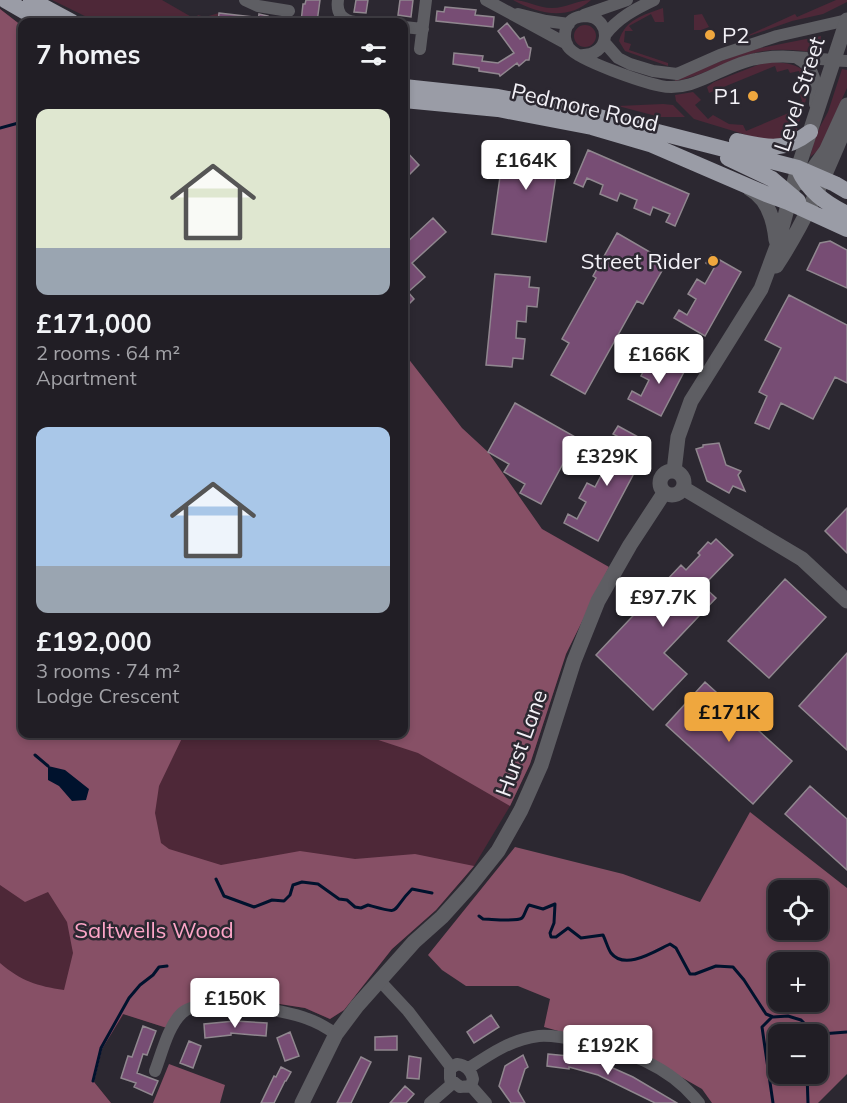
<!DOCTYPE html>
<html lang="en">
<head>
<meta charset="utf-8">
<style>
  :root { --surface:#211e25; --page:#29272d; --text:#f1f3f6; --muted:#a2a2a7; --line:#3e3c42; --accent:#efa73e }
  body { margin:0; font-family:Mulish,sans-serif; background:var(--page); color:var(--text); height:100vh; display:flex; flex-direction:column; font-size:22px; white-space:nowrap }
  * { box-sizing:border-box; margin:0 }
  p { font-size:20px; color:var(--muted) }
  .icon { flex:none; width:33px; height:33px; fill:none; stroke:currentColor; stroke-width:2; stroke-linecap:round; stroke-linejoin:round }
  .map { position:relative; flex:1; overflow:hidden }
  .sheet { position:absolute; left:18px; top:18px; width:390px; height:720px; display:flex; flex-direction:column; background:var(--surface); border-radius:12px; box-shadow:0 3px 9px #0003,0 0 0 2px var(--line) }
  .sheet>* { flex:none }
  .buttons { position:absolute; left:768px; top:880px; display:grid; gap:12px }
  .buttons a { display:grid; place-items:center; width:60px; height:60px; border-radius:12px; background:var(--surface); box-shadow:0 3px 9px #0003,0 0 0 2px var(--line); font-size:30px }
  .price { position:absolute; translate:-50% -51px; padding:0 14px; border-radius:6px; background:#fff; color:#222; font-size:20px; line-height:39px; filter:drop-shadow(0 2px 3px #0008) }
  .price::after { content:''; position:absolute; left:50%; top:36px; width:18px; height:14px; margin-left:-9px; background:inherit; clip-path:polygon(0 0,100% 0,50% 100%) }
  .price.on { background:var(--accent); color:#111 }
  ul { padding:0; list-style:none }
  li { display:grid; align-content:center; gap:12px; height:318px; padding:0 18px }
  li span { display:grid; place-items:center; height:186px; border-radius:12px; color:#555 }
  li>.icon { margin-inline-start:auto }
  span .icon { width:108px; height:108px; fill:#fffc; stroke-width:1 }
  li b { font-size:26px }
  h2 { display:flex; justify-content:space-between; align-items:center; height:72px; padding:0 18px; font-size:26px }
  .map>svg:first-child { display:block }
  .green { fill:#4e2838 }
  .forest { fill:#875066; fill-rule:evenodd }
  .water { fill:#00122d }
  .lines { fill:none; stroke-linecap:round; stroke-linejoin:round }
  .stream { stroke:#00122d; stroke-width:3 }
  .building { fill:#774d74; stroke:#90878f; stroke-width:1.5 }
  .minor { stroke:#5e5e63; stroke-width:12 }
  .tertiary { stroke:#5e5e63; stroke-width:15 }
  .trunk { stroke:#9a9ca6; stroke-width:16 }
  .poi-dot { fill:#efa73e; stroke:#2c2831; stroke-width:2 }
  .labels { text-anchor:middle; stroke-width:5; stroke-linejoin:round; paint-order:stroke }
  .poi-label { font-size:22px; fill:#f3f1f7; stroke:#2c2831; text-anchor:end }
  .street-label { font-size:22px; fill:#f3f1f7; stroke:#2c2831 }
  .park-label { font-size:22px; fill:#fca5c7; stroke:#2c2831 }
</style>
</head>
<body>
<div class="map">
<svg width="847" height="1103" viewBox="0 0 847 1103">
  <rect width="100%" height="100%" fill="#2c2831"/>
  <path class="green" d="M52 0H162L195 19 198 15 205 17 219 13 218 22H97Z
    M513 0C526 0 538 8 552 8 566 8 578 0 591 0 568 21 538 14 513 0Z
    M836 0H847V2L823 14 792 21 740 39 795 14 797 17Z
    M663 8 664 22H655L651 14 629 26 633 31H625L624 42 631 44 629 50 668 63V66L625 51 619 41C625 19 644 15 663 8Z
    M0 9 22 26V734H404L542 529 604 575 566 654 530 764 510 806 474 866 436 910 392 949 344 1010 330 1019 305 1008 248 999 216 997 195 1002 167 1028 124 1014 102 1049 94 1082 111 1103H0Z
    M702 14 709 27 701 30H694V15Z
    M574 36a11 11 0 1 1 22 0a11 11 0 1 1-22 0Z
    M821 36 820 53C802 51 783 48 764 51 733 56 706 76 675 81V79L750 50Z
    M765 62C828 61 807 92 796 133L792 137 763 140 694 119 676 101 675 95 693 92 701 100 695 105 708 119 713 115 729 124 743 125 746 131 798 109 796 103 802 101 799 92 806 89 799 71 790 73 788 69 777 72 775 66 709 93 707 87 714 82Z
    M842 69 847 70V88L819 150 810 157 816 134 828 112Z
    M663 104 673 105 685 117H660L618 106Z"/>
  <path class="forest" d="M0 9 22 26V734H184L159 786 155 813 161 843 169 849 221 865 300 851 355 859 415 854 474 866 436 910 392 949 344 1010 330 1019 305 1008 248 999 216 997 195 1002 167 1028 123 1014 102 1049 94 1082 111 1103H0V963C21 981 37 986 64 990L73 953 67 922 48 892 25 902 0 885Z
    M404 353 462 428 488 452 542 529 609 567 566 654 530 764 510 806 418 753 360 734H404Z
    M750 812 847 888V1074L818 1103H712L702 1089 641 1054 544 1027 550 999 518 986H466L442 970 428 955 515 847 623 874 700 902ZM778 891H818V930H778ZM778 963H818V1002H778ZM778 1035H818V1074H778Z
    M169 1064 225 1085 220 1103H153Z"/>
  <path class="water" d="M48 766 65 770 89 789 86 800 72 801 59 786 48 780Z"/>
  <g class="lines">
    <path class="stream" d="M0 128 22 122
      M35 755 48 766
      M216 879 224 896 254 907 272 900 284 901 290 895 293 885 302 882 318 884 339 899 347 900 355 907 361 908 368 905C404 915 389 912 412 889L432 893
      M479 916 483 919C491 919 517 922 522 918 525 915 526 908 529 905L543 909 555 904 554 923 550 933 551 937H556L568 928 581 938 603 935C606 941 608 949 611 953 625 971 655 951 670 944L676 948 690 974H695L716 966 733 967 744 980 766 1014 773 1017 788 1016 801 1020 810 1029 821 1034 847 1032
      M772 1017 762 1027 773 1103
      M807 1074 808 1103
      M93 1081 101 1048 129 998 140 985 153 975 159 967 167 966"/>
  </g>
  <path class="building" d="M306 0H320L317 22H301L303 4H305Z
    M356 0H368L366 13 354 12Z
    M400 0H413L411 17 398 15Z
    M445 7 476 10 475 15 494 17 493 27 436 21 437 11 444 12Z
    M219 13 253 17V22H218Z
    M259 14 268 16 267 22H258Z
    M507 23 520 39 524 37 528 47 531 48 529 60H526L519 66 517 63 500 76 499 74 479 71V68L453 64 454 53 483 56 482 61 498 63 514 53 498 31Z
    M505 141 560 149 546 242 492 234Z
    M404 149 419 165 404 180Z
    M588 150 689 194 675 226 666 222 670 214 653 207 650 215 634 208 637 200 620 193 617 201 600 194 603 185 587 178 583 187 574 183Z
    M433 218 446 232 412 263 425 277 408 292 414 299 404 309V245Z
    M617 233 667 262 643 304 637 301 585 394 551 375 569 343 562 339 596 278 593 276Z
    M830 241 847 250V288L807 270 820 243Z
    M711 255 741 272 705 336 674 318 679 310 687 315 696 299 688 294 697 279 705 284 714 268 706 263Z
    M495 274 530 277 529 287 539 288 537 307 527 306 526 322 517 321 516 338 525 339 523 359 513 358 512 367 486 365Z
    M789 295 847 325V383L835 377 813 419 781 403 769 429 755 423 767 396 759 392 781 348 765 340Z
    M664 356 686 368 661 416 628 399 632 391 641 396 649 380 641 376 649 360 659 365Z
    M515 403 577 438 541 504 520 493 525 484 504 472 509 464 488 452Z
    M618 426 642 439 633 456 641 460 598 541 564 523 568 514 577 519 586 502 579 498 587 483 595 487 604 470 596 466 604 451 612 455 621 438 613 434Z
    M719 443 726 465 741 471 738 475 745 491 733 486 729 493 707 481 696 449 703 447V445Z
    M847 508V553L825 531Z
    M716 539 733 555 703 586 716 598 664 653 687 674 653 710 596 655 681 565 686 570 700 555 698 553 708 542 711 544Z
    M785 579 826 617 769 678 728 641Z
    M847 653V750L799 706Z
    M705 682 792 761 753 804 666 725Z
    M810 786 847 819V870L785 814Z
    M491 1015 499 1027 474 1043 467 1032Z
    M235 1021 267 1023 266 1036 231 1033V1035L205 1038 204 1024Z
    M143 1026 156 1031 147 1055 143 1054 137 1073 158 1081 152 1095 134 1087 136 1083 121 1078 128 1056 132 1057Z
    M290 1032 299 1056 285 1061 277 1038Z
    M397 1036V1050H375V1037Z
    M189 1041 201 1046 193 1068 180 1063Z
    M548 1054 579 1057 604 1064 633 1077 677 1103H655L598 1075 569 1067V1069L547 1066Z
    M523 1055 528 1067 525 1069 518 1091 525 1103H511L499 1086 505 1066Z
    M409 1056 421 1058 419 1079 407 1078Z
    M361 1057 371 1062 351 1103H337Z
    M281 1067 291 1072 286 1081H285L274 1103H261L274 1076 276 1077Z
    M405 1086 414 1094 406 1103H390Z"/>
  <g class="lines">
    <path class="minor" d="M245 0 258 6 289 11
      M338 0C336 13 342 20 355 22
      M486 0 567 44
      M518 14 546 21 569 24
      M584 15 627 0
      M404 27 423 29
      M605 35C618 18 635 9 654 0
      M604 42 618 58 630 64 653 71 677 74 720 55 777 36 847 20
      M420 49 426 0
      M578 55C613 58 612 17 586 16 578 16 570 19 567 26 564 33 564 42 569 48 580 61 642 82 661 86 694 93 724 64 756 59 787 53 816 60 847 61
      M797 58C816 67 817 85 815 104
      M380 981 408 1011 451 1067
      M457 1064C466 1065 471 1070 473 1079L471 1086 460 1087 450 1079V1069Z
      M469 1068C490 1054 512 1039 539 1036 552 1035 567 1038 580 1041 625 1050 669 1065 699 1103
      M155 1071C162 1053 168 1026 182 1013 201 995 285 1010 308 1019 318 1022 327 1028 336 1034
      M471 1086 486 1103
      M430 1103 453 1083"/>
    <path class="tertiary" d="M803 183 826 151 847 105
      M750 189C768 199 774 220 776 240
      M776 266C806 221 826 173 847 123
      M660 483a12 12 0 1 1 24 0a12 12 0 1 1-24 0Z
      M674 471 678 437 691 401 761 289 777 246 798 168 847 20
      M683 488 802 559 847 601
      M302 1103 336 1034 357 1006 414 942 442 917 470 886 498 851 521 810 541 765 574 661 598 601 630 545 664 493"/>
    <path class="trunk" d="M5 0 43 22
      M31 0 72 22
      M404 87 498 97 599 117 798 168 835 184 847 191
      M404 100 498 109 592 127 650 144 766 194 788 202 847 229
      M737 141C768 148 784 152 810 132
      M728 158 772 179 798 201
      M798 168C808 191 825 203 847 214"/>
  </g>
  <g class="poi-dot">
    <circle cx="710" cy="35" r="6"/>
    <circle cx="753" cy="96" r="6"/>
    <circle cx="713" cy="261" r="6"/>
  </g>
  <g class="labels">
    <g class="poi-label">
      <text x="722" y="43" text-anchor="start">P2</text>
      <text x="741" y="104">P1</text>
      <text x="701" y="269">Street Rider</text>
    </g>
    <g class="street-label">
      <text transform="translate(799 94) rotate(-72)" y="8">Level Street</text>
      <text transform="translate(585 107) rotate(13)" y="8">Pedmore Road</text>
      <text transform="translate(521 743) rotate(-70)" y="8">Hurst Lane</text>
    </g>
    <g class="park-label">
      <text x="154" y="938">Saltwells Wood</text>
    </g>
  </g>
</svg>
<div class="buttons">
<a><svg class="icon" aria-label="locate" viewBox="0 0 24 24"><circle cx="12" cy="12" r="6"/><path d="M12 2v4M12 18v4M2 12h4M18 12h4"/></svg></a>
<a>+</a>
<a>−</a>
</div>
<b class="price" style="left:526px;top:191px">£164K</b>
<b class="price" style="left:659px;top:385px">£166K</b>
<b class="price" style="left:607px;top:487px">£329K</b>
<b class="price" style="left:663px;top:628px">£97.7K</b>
<b class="price on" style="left:729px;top:743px">£171K</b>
<b class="price" style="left:235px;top:1029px">£150K</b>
<b class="price" style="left:608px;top:1076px">£192K</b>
<section class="sheet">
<h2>7 homes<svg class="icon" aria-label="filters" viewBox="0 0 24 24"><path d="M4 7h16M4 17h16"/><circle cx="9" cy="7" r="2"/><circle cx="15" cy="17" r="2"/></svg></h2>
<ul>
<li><span style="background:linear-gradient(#dfe7d0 75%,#9aa5b1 0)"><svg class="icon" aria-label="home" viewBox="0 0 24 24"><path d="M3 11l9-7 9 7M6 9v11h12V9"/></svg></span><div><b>£171,000</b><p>2 rooms · 64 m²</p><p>Apartment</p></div></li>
<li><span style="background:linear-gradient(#a9c7e8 75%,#9aa5b1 0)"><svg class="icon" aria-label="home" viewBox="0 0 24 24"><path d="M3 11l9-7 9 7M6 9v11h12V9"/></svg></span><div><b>£192,000</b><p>3 rooms · 74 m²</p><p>Lodge Crescent</p></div></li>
</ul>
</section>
</div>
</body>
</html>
